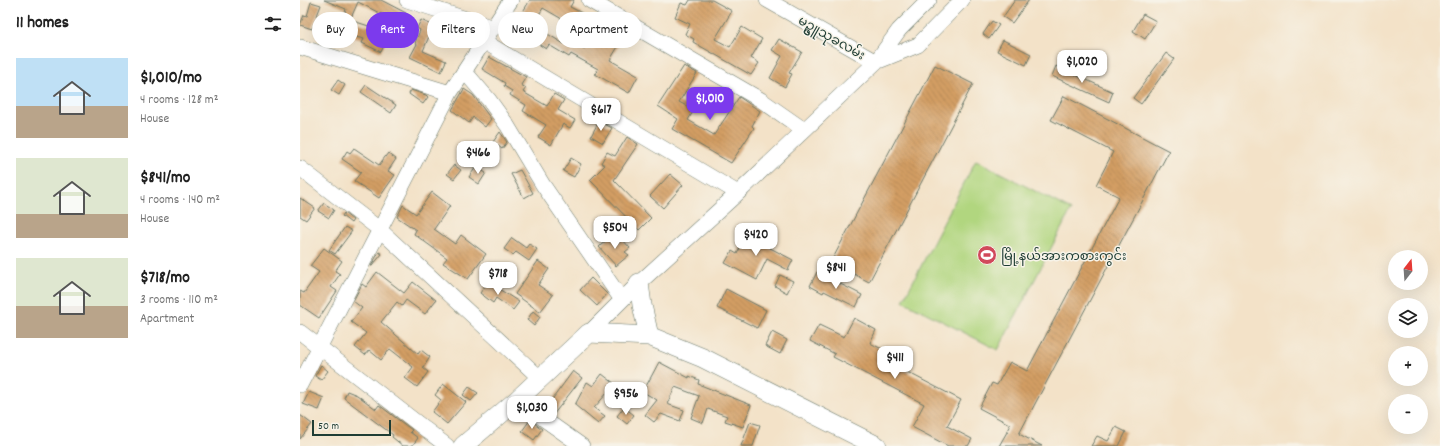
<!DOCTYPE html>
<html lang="en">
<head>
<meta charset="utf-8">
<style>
  :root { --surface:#fff; --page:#f6f6f6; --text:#222; --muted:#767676; --accent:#7c3aed }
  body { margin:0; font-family:Dekko,"Noto Sans Myanmar",sans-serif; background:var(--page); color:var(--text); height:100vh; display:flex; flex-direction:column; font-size:15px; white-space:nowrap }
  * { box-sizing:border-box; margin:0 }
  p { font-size:13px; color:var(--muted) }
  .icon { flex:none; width:22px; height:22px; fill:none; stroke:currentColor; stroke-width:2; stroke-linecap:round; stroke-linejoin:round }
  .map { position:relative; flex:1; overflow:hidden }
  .details { display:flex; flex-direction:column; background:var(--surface); width:300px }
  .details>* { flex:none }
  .guide { position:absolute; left:12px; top:12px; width:380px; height:36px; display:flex; gap:8px }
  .needle { width:26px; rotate:17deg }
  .fabs { position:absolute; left:1088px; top:250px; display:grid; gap:8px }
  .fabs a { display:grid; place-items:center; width:40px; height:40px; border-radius:50%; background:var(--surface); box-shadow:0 4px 16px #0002; font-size:20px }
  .scale { position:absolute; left:12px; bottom:10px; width:79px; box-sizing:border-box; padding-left:4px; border:2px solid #1f3d34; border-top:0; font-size:11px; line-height:14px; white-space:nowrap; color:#1f3d34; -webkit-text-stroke:3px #f7f3e8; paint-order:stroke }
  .price { position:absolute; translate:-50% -34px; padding:0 9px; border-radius:8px; background:#fff; color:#222; font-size:13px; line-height:26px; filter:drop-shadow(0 1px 2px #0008) }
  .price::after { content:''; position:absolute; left:50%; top:24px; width:12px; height:9px; margin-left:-6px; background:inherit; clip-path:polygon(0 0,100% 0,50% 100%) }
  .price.selected { background:var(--accent); color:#fff }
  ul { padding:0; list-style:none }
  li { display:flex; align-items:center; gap:12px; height:100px; padding:0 16px }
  li span { display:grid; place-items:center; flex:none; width:112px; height:80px; border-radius:0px; color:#555 }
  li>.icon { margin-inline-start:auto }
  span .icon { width:48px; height:48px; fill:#fffc; stroke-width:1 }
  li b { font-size:17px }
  h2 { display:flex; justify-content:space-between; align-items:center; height:48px; padding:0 16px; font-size:17px }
  .tag { padding:0 14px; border-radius:18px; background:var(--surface); box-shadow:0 4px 16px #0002; font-size:14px; line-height:36px }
  .tag.selected { background:var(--accent); color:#fff }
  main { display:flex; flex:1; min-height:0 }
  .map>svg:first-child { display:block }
  .green { fill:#b1d67f; stroke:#688a5a }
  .building { fill:url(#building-back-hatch) }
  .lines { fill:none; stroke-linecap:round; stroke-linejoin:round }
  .minor-casing { stroke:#697768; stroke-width:16 }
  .major-casing { stroke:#697768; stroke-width:20 }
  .minor { stroke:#fff; stroke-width:15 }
  .major { stroke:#fff; stroke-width:19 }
  .labels { text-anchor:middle; stroke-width:3; stroke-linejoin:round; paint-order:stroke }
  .street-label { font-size:13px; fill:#1f3d34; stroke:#f7f3e8 }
  .poi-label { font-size:13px; fill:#1f3d34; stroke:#f7f3e8; text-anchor:start }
</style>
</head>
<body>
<main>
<section class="details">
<h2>11 homes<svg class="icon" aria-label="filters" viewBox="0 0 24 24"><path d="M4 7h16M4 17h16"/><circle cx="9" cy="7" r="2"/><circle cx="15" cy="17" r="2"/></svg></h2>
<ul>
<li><span style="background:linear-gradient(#bfe0f5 60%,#b9a48a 0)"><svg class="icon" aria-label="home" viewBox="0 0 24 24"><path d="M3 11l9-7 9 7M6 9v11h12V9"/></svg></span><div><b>$1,010/mo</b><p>4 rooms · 128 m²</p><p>House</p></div></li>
<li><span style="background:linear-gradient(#dfe7d0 70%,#b9a48a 0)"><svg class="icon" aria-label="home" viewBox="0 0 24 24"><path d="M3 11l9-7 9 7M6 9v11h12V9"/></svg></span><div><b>$841/mo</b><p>4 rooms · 140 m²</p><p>House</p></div></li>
<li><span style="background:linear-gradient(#dfe7d0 60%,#b9a48a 0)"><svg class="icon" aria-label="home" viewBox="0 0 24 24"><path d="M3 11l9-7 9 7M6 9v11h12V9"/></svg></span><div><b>$718/mo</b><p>3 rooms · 110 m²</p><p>Apartment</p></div></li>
</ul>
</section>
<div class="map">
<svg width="1140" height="446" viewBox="0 0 1140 446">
  <defs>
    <pattern id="building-back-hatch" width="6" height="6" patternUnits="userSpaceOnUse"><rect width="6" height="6" fill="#d39e63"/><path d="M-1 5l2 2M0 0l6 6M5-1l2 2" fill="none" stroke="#ab8252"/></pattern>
  </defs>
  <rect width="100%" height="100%" fill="#f7f3e8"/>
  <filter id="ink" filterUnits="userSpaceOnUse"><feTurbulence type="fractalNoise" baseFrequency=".025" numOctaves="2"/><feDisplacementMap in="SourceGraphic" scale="8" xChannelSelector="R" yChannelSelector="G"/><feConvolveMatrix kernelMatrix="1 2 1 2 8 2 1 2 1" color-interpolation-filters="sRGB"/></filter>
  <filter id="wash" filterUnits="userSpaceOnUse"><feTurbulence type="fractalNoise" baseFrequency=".012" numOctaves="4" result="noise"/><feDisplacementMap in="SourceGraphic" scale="16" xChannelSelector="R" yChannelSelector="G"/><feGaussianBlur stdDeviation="0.9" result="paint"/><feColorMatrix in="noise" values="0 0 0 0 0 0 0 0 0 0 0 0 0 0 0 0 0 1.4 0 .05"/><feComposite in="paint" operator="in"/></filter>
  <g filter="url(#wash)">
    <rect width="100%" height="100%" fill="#f3e2c8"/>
    <path class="green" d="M676 160 771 210 698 350 603 301Z"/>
    <g id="blocks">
      <path class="building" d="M24 0H81L106 13 102 23 91 19 58 2 50 20 75 28 74 33 87 39 81 52 62 43 64 39 39 33 46 9Z
        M230 0H274L270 7 282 13 274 26 243 8 234 23 242 28 241 30 264 44 267 39 284 49 298 22 310 28 308 31 322 40 310 60 338 76 329 93 295 74 298 69 271 54 269 57 249 45 246 49 223 34 220 39 212 35 218 24 216 23Z
        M390 0H412L432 11 415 39 430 47 442 27 462 39 451 58 459 63 451 75 393 42 394 39 385 34 390 24 375 17 381 3 387 5Z
        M715 0H729L712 23 703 17Z
        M11 2 21 5 12 29 0 25 4 15 7 16Z
        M843 14 856 21 845 39 833 31Z
        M121 20 152 34 149 41 130 34 123 51 146 61 141 72 110 57 117 44 115 43 120 30 117 28Z
        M692 21 699 25 689 39 683 34Z
        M479 39 502 52 489 73 492 74 485 87 470 78 482 56 472 50Z
        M703 40 731 54 726 65 697 51Z
        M866 53 874 59 841 104 833 98Z
        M189 57 226 77 221 85 226 88 223 92 247 106 254 94 264 100 258 110 275 120 270 128 263 124 251 145 238 137 246 125 223 111 226 105 210 95 212 91 204 86 205 83 182 69Z
        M635 65 673 84 569 282 531 262Z
        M384 66 397 73 379 102 394 110 388 120 414 135 439 97 460 111 452 126 454 128 431 163 372 129 378 119 358 106Z
        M756 66 813 92 809 102 752 76Z
        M38 80 45 85 39 95 31 90Z
        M66 85 96 105 91 113 61 92Z
        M164 89 173 95 191 119 185 127 173 117 169 123 152 110Z
        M111 90 126 95 128 97 123 104 109 94Z
        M764 96 869 151 719 434 742 446H699L711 425 679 408 692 383 697 385 710 362 727 371 819 197 796 185 813 152 751 120Z
        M299 121 312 128 303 143 291 136Z
        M200 132 207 142 202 149 193 142Z
        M327 137 338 144 314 180 351 218 339 230 290 180 305 165 301 163 307 152 315 156Z
        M54 148 79 165 88 153 96 159 88 171 95 175 79 198 54 181 61 172 42 159 47 151 50 153Z
        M271 158 281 164 274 177 263 171Z
        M154 165 161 170 154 179 147 174Z
        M176 167 186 173 179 184 169 177Z
        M220 170 233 193 224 198 211 174Z
        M370 174 383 185 363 208 350 196Z
        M132 192 150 206 134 229 155 244 161 235 186 254 168 279 143 263 147 258 114 234 116 230 97 217 103 205 116 214Z
        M0 198 15 208 6 220 0 216Z
        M24 203 34 210 29 218 18 211Z
        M44 213 53 220 51 223 42 216Z
        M45 227 52 231 35 254 29 250Z
        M450 228 459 233 455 240 493 260 488 270 467 259 457 280 425 263 432 251 437 254Z
        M311 236 318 243 322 239 330 248 325 252 329 255 316 266 299 247Z
        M212 238 226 248 229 244 237 249 229 261 216 252 213 255 204 249Z
        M24 248 42 261 35 271 40 274 31 287 37 291 19 318 0 305V291L4 293 19 272 10 266Z
        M79 252 82 254 72 266H71Z
        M238 261 249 269 238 285 253 295 240 312 215 294Z
        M77 272 104 293 113 282 136 300 125 314 106 300 102 306 97 302 81 322 118 354 121 350 130 357 123 368 128 372 117 387 105 378 113 367 90 349 81 360 69 350 65 355 55 347 66 333 51 322 62 308 53 301 62 284 66 287Z
        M517 272 562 295 556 307 524 291 523 293 510 286Z
        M480 275 493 281 487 293 475 286Z
        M291 278 307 294 297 306 280 290Z
        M188 282 219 302 213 310 196 298 193 303 180 293Z
        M426 289 466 310 457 328 417 308Z
        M233 311 240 317 234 326 227 320Z
        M554 318 576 330 570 343 590 353 586 361 661 400 647 426 672 439 668 446H648L612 427 624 404 533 357 535 354 510 341 519 325 544 337Z
        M472 332 487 340 480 354 465 346Z
        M359 362 389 378V376L399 380 398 384 451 405 443 427 425 421 427 416 408 409 403 423 391 418 399 396 375 387 367 404 384 410 380 421 361 414 354 422 345 415 357 400 343 392Z
        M21 365 28 371 21 380 15 376Z
        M273 371 282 378 253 415 245 409Z
        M302 374 315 384 294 408 305 416 298 424 275 405 287 382 293 386Z
        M143 384 166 402 147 424 132 412 141 400 135 395Z
        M169 387 178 393 171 401 163 395Z
        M47 391 57 395 76 409 79 405 112 430 110 432 118 438 112 446H103L92 437 93 435 44 398Z
        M9 392 24 398 19 410 3 404Z
        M324 407 334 415 327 424 317 416Z
        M0 415 12 424 0 439Z
        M230 420 242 429 234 440 222 431Z
        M450 422 460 425 453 446H441Z
        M816 427 826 432 819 446H791L797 436 808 441Z"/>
    </g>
  </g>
  <g filter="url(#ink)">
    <use href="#blocks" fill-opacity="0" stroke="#697768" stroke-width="1"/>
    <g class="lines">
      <g class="minor-casing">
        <path id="minor" d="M107 0 194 28
          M289 0 461 100 504 130
          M467 0 576 62
          M185 42 438 193
          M0 47 150 93 211 0
          M576 62 618 45 662 0
          M165 72 189 100 207 125 243 185 322 300
          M0 168 79 229 241 379
          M0 332 147 446
          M289 333 339 283 438 193 576 62 599 30 629 0
          M0 385 150 93
          M217 400 282 446"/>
      </g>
      <g class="major-casing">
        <path id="major" d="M339 283 342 305 349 336
          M163 446 217 400 289 333 349 336 403 358 577 446"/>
      </g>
      <use href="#minor" class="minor"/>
      <use href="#major" class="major"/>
    </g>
  </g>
  <defs>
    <g id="stadium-disc" transform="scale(1)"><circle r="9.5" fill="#d1495b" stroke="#f7f3e8"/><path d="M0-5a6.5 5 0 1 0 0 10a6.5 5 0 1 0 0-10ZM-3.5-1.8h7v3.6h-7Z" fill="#fff"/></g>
  </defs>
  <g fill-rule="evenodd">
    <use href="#stadium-disc" x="687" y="255"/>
  </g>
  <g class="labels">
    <g class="street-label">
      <text transform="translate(532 37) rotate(30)" y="5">မဥ္ဇူသုခလမ်း</text>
    </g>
    <g class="poi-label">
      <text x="701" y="260">မြို့နယ်အားကစားကွင်း</text>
    </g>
  </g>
</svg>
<div class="fabs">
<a><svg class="needle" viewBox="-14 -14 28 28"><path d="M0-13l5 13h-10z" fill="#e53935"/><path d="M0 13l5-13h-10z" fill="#767676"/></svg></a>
<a><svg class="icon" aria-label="layers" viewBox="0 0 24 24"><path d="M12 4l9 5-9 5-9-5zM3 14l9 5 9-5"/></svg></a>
<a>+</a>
<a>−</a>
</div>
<div class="scale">50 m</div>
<b class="price" style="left:782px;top:84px">$1,020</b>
<b class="price selected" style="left:410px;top:121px">$1,010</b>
<b class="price" style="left:301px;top:132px">$617</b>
<b class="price" style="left:178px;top:175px">$466</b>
<b class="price" style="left:315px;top:250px">$504</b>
<b class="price" style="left:456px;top:257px">$420</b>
<b class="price" style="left:536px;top:290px">$841</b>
<b class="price" style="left:198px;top:296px">$718</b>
<b class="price" style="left:595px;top:380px">$411</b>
<b class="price" style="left:326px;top:416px">$956</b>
<b class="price" style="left:232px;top:430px">$1,030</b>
<div class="guide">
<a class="tag">Buy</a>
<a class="tag selected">Rent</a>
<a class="tag">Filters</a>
<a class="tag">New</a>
<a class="tag">Apartment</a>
</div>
</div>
</main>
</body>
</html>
